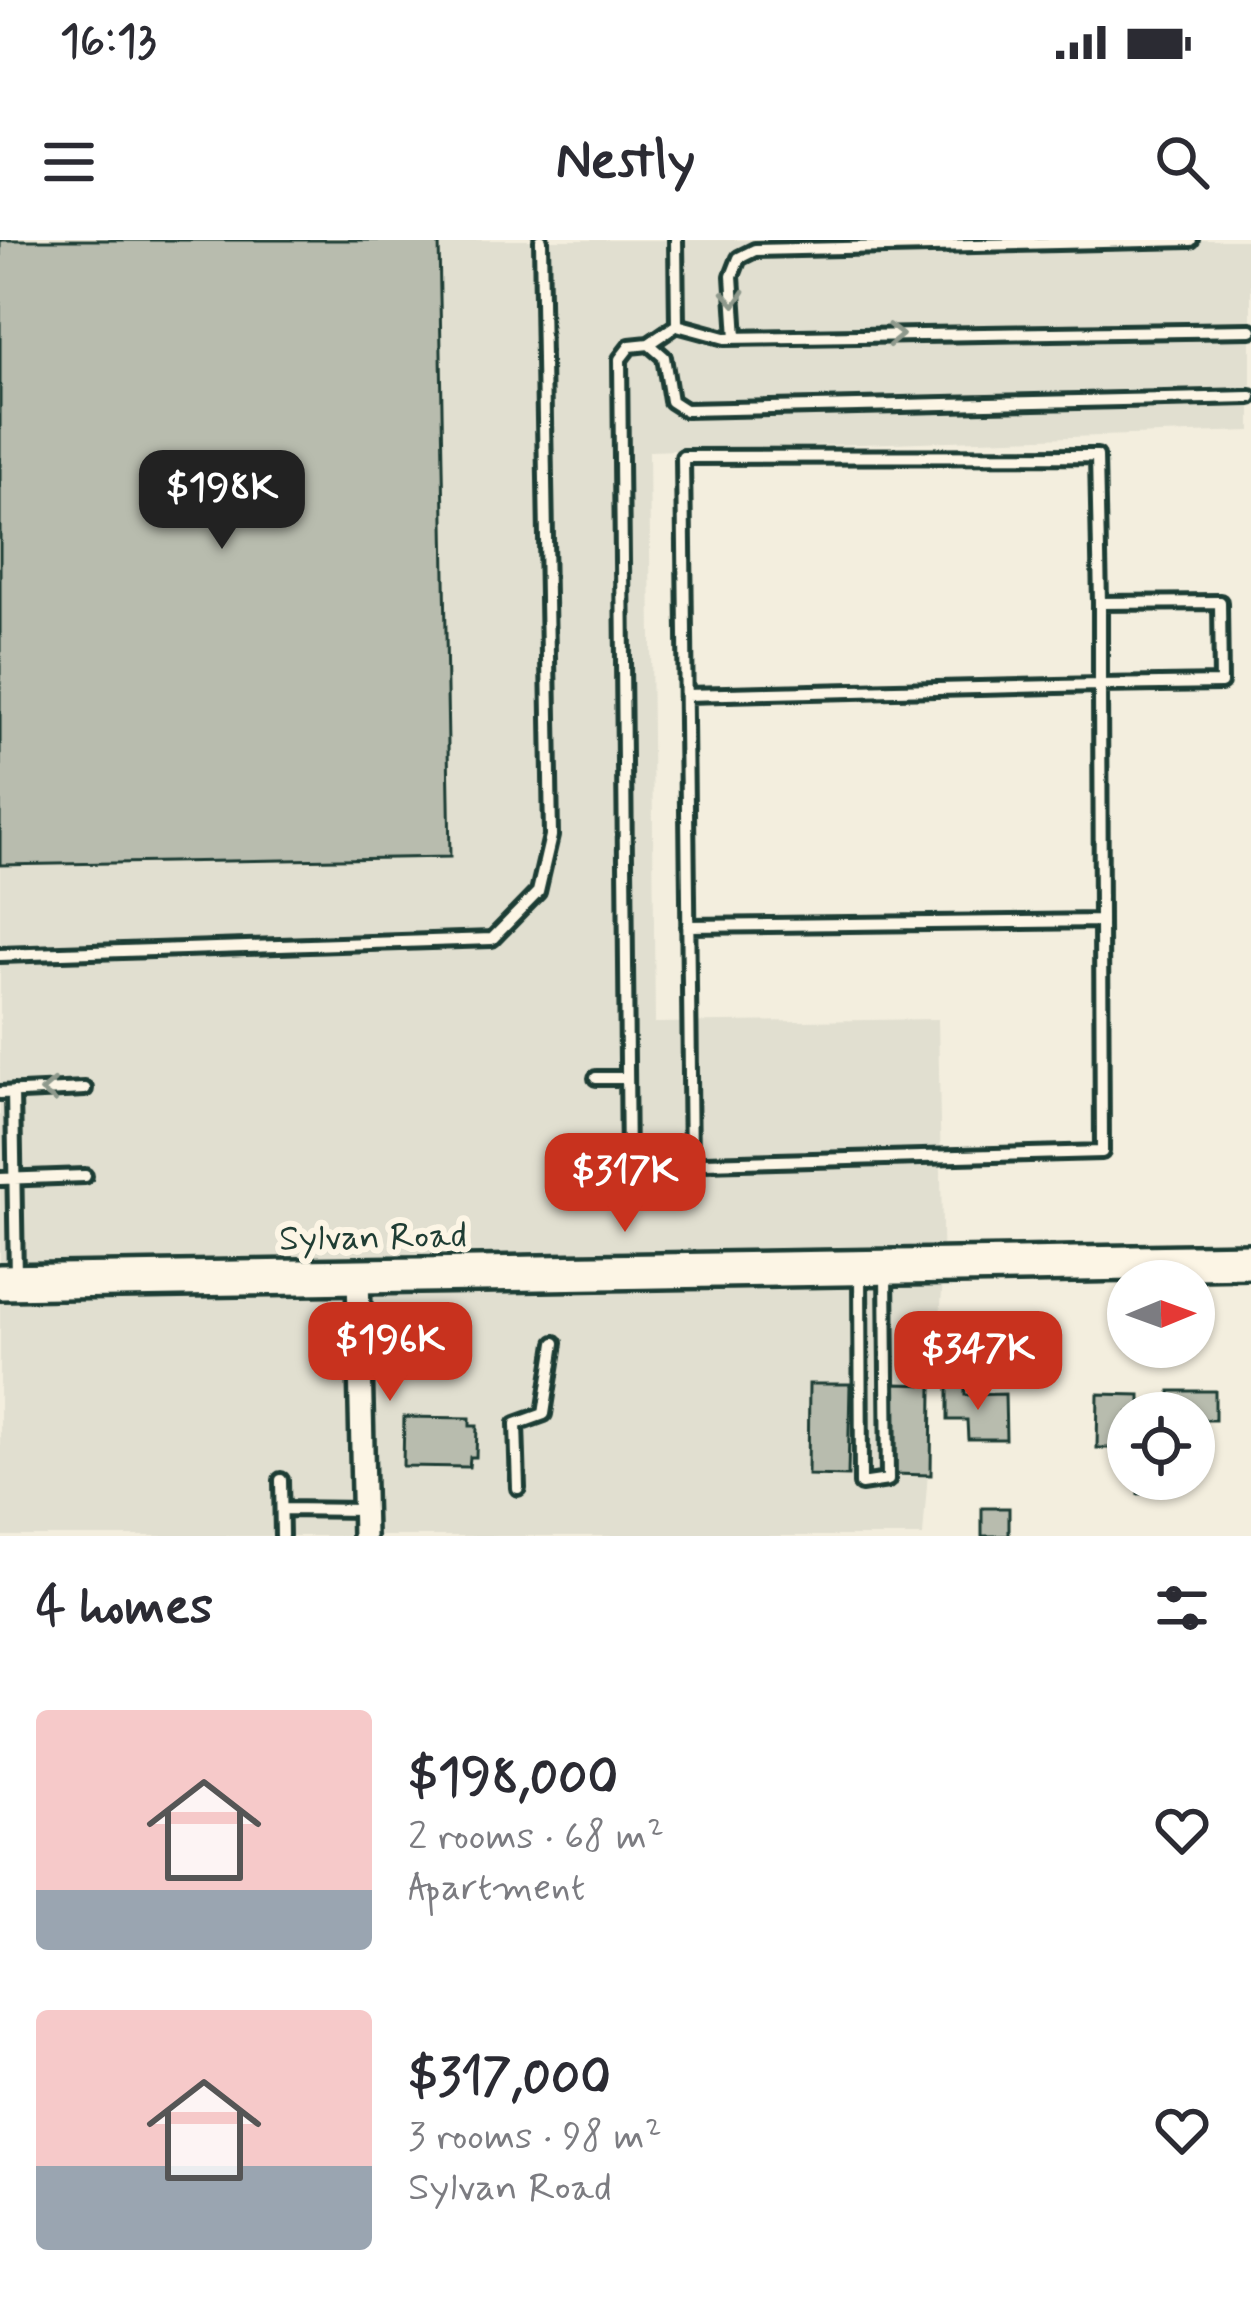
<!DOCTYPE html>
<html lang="en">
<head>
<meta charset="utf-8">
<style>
  :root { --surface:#fff; --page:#f7f7f7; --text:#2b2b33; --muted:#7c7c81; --accent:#c8321e }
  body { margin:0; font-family:Mynerve,sans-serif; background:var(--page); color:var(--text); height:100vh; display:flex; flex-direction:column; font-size:45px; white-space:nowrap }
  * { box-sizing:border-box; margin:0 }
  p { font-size:39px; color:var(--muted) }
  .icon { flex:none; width:66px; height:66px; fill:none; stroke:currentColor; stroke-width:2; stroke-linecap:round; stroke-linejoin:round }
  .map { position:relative; height:1296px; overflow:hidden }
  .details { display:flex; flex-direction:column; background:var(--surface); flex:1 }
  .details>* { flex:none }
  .needle { width:78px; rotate:89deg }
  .buttons { position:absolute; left:1107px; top:1020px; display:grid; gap:24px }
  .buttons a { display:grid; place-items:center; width:108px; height:108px; border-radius:50%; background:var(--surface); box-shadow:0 3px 9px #0004; font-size:60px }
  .price { position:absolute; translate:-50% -102px; padding:0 27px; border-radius:24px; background:var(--accent); color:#fff; font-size:39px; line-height:78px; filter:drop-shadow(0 3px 6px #0008) }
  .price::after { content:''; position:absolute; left:50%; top:72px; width:36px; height:27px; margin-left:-18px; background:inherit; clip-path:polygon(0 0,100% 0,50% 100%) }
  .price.active { background:#222; color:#fff }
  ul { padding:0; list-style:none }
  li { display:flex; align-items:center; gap:36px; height:300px; padding:0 36px }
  li span { display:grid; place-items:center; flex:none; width:336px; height:240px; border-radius:12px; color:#555 }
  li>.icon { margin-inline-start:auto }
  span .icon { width:144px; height:144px; fill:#fffc; stroke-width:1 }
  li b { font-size:51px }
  h2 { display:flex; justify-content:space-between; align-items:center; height:144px; padding:0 36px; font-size:51px }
  .status { display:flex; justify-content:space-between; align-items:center; height:84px; padding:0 60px; background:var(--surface); direction:ltr }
  .status svg { height:33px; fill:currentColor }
  header { display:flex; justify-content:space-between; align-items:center; height:156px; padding:0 36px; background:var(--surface); font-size:54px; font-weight:700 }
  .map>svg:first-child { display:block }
  .built { fill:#e1dfd0 }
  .building { fill:#b8bcae; stroke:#1f3d34; stroke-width:3 }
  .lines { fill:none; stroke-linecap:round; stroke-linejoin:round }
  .lane-casing { stroke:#1f3d34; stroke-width:20 }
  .street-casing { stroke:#1f3d34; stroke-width:30 }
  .secondary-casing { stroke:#1f3d34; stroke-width:42 }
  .lane { stroke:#fcf5e5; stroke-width:10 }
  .street { stroke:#fcf5e5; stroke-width:21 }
  .secondary { stroke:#fcf5e5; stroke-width:33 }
  .oneway { stroke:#8e998c }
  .labels { text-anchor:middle; stroke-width:12; stroke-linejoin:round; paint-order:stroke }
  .street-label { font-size:36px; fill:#1f3d34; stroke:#fcf5e5 }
</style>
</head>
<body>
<div class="status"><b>16:13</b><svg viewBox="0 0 49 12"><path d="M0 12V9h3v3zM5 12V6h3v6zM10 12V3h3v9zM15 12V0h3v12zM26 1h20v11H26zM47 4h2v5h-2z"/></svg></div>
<header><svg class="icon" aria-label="menu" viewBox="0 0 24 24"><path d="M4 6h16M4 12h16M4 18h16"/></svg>Nestly<svg class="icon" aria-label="search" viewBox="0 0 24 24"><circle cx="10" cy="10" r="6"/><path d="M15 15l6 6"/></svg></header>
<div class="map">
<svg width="1251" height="1296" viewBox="0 0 1251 1296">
  <rect width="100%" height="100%" fill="#f3eede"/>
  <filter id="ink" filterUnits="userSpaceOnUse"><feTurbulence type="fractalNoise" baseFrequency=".00833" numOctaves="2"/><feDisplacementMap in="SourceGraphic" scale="24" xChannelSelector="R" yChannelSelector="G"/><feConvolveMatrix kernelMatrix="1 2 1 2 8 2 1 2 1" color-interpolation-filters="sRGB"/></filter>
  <g filter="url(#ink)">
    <path class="built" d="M0 0H1251V191L649 211 655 783 938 779 943 1039 923 1296H0Z"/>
    <path class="building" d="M0 0H439L450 617 0 625Z
      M809 1144H850L848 1236 808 1235Z
      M895 1144 932 1145 931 1235 893 1234Z
      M948 1145H965V1155L1005 1154 1006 1199H968L967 1180H948Z
      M1170 1151H1215V1180H1203V1209H1194V1173H1171Z
      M1098 1154 1140 1155V1173H1128V1208H1097Z
      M404 1177 470 1178V1186H477L476 1217H470L469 1227 403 1226Z
      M1138 1239H1156V1253L1138 1254Z
      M982 1268H1009V1296H982Z"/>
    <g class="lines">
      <g class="lane-casing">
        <path id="lane" d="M676 0 677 85
          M736 98 732 36 739 18 755 10 1191 0
          M649 104 677 85 725 98 1251 90
          M686 455 1100 445V363
          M688 686 1101 681
          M0 715 492 699 538 652 551 596 541 0
          M596 838H625
          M13 852 16 1038
          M0 853 85 849
          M628 925 620 119 630 106 649 104 664 117 671 161 685 170 1251 157
          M597 926 1102 912 1100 445 1221 443 1220 362 1100 363 1097 216 683 217 691 923
          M0 939 85 936
          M860 1030 861 1244 888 1240 886 1032
          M360 1112H392
          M281 1240 282 1296
          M518 1248 516 1184 544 1174 555 1103
          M282 1269 364 1270"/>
      </g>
      <g class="street-casing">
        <path id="street" d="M358 1034 364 1296"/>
      </g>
      <g class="secondary-casing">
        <path id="secondary" d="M0 1042 1251 1021"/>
      </g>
      <use href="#lane" class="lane"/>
      <use href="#street" class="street"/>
      <use href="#secondary" class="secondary"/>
    </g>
    <defs><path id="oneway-chevron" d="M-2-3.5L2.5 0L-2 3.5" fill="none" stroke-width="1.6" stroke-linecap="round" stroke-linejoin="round" transform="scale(3)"/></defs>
    <g class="oneway">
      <use href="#oneway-chevron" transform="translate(734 58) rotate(86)"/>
      <use href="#oneway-chevron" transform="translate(895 95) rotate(-1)"/>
      <use href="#oneway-chevron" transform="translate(49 851) rotate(177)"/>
    </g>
  </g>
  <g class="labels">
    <g class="street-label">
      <text transform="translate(373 995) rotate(-1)" y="13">Sylvan Road</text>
    </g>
  </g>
</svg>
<div class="buttons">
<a><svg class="needle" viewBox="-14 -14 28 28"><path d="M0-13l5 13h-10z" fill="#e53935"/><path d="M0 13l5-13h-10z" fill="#7c7c81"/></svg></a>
<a><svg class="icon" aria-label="locate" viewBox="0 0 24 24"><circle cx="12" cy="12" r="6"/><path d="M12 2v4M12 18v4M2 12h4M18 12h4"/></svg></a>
</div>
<b class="price active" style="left:222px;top:312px">$198K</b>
<b class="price" style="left:625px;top:995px">$317K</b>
<b class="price" style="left:390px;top:1164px">$196K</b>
<b class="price" style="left:978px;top:1173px">$347K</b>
</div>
<section class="details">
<h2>4 homes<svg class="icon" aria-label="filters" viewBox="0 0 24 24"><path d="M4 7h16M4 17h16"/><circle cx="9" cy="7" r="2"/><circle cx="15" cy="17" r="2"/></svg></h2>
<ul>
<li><span style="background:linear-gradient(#f6c9c9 75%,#9aa5b1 0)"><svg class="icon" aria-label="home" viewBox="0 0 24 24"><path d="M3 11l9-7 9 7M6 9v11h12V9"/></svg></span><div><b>$198,000</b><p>2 rooms · 68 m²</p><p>Apartment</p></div><svg class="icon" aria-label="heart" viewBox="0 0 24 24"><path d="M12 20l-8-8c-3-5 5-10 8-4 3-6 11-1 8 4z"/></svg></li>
<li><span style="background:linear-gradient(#f6c9c9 65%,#9aa5b1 0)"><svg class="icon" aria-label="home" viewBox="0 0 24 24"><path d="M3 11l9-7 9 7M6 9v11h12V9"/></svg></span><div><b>$317,000</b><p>3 rooms · 98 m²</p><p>Sylvan Road</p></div><svg class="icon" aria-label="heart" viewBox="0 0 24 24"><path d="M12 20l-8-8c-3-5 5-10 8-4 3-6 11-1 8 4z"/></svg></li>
</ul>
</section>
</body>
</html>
